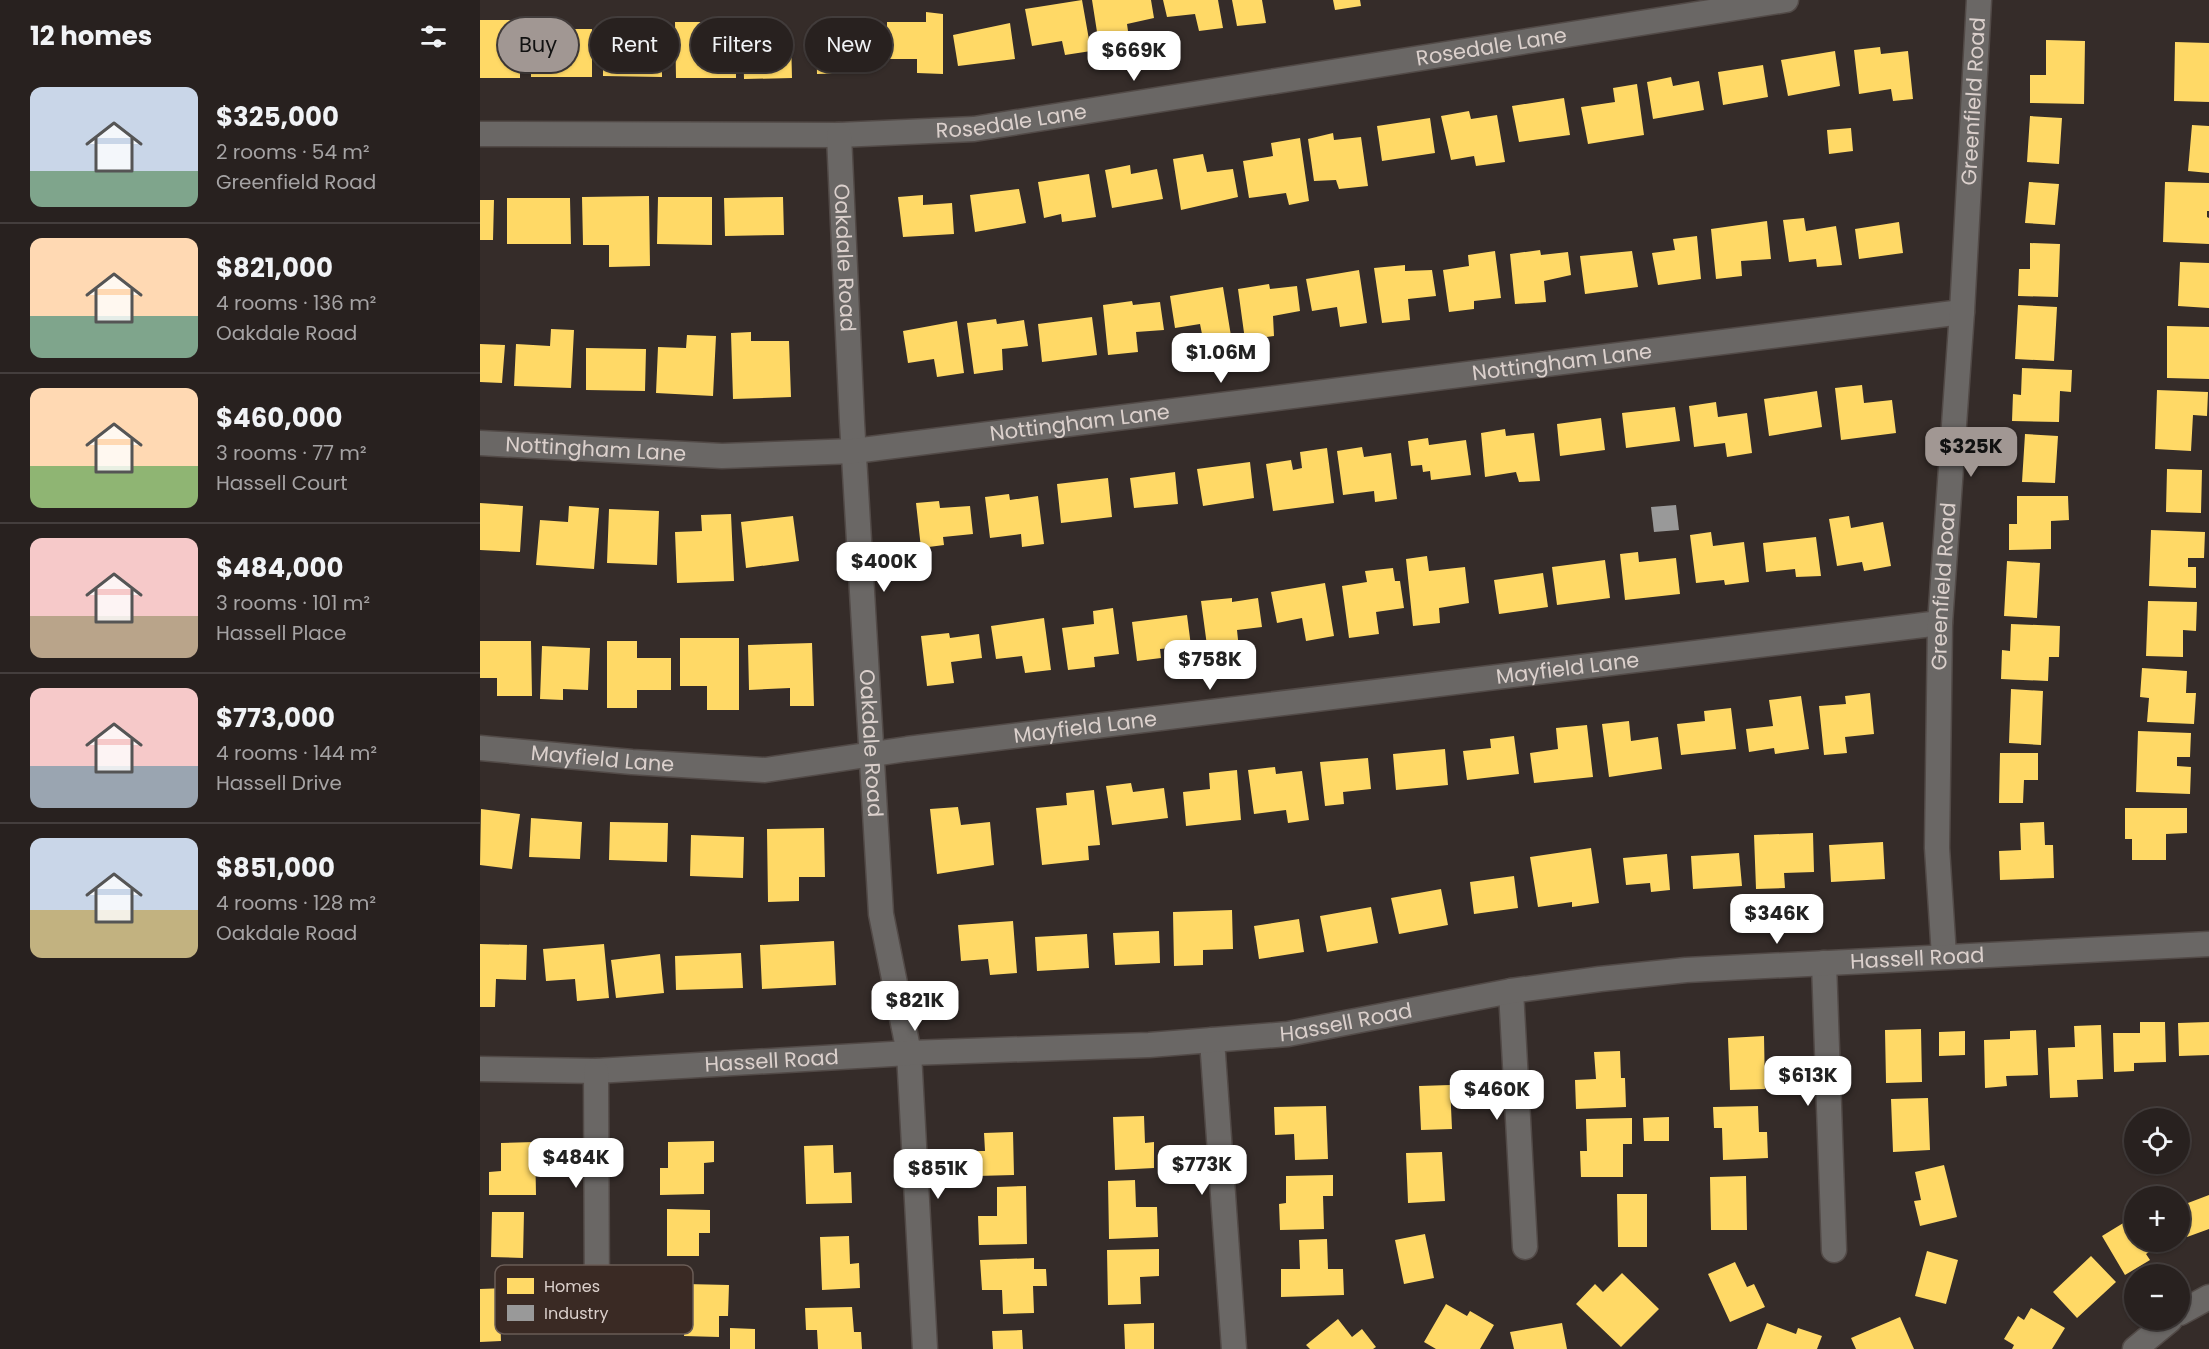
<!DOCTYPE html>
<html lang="en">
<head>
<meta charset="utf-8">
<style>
  :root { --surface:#28211f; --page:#342e2c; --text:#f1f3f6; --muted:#a5a3a4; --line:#443e3d; --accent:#a19793 }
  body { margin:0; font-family:Poppins,sans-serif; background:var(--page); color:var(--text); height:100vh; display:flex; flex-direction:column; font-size:22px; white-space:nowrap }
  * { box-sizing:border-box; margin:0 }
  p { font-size:20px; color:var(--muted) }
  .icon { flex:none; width:33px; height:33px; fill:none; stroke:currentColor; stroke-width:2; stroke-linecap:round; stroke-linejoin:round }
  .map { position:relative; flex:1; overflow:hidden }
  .sheet { display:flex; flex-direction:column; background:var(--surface); width:480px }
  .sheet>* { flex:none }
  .top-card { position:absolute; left:18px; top:18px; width:570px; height:54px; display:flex; gap:12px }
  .controls { position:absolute; left:1644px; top:1108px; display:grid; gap:12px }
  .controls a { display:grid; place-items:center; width:66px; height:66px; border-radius:50%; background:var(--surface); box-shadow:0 2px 4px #0004,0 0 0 2px var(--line); font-size:30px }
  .price { position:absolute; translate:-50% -51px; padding:0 14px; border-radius:12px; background:#fff; color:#222; font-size:20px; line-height:39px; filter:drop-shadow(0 2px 3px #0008) }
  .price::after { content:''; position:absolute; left:50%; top:36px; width:18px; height:14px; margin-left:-9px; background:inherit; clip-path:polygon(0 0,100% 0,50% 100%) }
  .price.on { background:var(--accent); color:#111 }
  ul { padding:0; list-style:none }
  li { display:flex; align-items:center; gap:18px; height:150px; padding:0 30px }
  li+li { border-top:2px solid var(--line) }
  li span { display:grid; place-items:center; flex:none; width:168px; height:120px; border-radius:12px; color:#555 }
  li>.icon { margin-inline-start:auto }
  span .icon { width:72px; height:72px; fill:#fffc; stroke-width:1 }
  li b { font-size:26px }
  h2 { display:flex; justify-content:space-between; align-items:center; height:72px; padding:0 30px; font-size:26px }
  .tag { padding:0 21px; border-radius:27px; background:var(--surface); box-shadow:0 2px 4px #0004,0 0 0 2px var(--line); font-size:21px; line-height:54px }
  .tag.on { background:var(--accent); color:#111 }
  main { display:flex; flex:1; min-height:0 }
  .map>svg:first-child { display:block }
  .homes { fill:#ffd966 }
  .industry { fill:#999 }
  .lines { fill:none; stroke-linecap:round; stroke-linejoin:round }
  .minor-casing { stroke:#524a47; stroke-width:27 }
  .minor { stroke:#6a6765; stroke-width:24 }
  .labels { text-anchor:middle; stroke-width:6; stroke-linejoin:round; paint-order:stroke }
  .street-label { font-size:21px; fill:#dbd0cc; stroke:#3a2a24 }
  .key { fill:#3a2a24; stroke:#6a5c56; stroke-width:1.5 }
  .key-label { font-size:16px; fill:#dbd0cc }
</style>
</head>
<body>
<main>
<section class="sheet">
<h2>12 homes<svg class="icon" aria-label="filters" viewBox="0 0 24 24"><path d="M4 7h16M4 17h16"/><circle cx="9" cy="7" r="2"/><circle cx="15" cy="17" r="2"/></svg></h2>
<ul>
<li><span style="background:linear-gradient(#c9d6e8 70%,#7fa58c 0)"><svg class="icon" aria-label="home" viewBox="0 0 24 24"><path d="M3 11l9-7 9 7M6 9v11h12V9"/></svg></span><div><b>$325,000</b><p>2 rooms · 54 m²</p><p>Greenfield Road</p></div></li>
<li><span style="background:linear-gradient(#ffd9b3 65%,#7fa58c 0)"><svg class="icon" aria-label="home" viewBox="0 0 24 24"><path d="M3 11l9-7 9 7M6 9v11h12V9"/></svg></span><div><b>$821,000</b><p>4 rooms · 136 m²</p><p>Oakdale Road</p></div></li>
<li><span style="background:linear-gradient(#ffd9b3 65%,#8fb573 0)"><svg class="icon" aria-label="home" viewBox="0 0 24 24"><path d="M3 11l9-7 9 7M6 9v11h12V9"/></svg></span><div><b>$460,000</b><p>3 rooms · 77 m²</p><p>Hassell Court</p></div></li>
<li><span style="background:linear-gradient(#f6c9c9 65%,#b9a48a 0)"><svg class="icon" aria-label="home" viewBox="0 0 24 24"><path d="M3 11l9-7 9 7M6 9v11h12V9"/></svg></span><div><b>$484,000</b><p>3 rooms · 101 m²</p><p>Hassell Place</p></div></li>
<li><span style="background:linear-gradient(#f6c9c9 65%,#9aa5b1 0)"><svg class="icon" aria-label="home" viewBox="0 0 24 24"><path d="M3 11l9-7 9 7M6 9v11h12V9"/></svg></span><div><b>$773,000</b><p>4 rooms · 144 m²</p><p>Hassell Drive</p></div></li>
<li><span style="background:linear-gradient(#c9d6e8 60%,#c2b280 0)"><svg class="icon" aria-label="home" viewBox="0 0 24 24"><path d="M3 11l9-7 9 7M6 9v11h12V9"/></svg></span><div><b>$851,000</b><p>4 rooms · 128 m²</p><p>Oakdale Road</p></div></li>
</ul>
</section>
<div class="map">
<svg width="1729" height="1349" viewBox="0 0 1729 1349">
  <rect width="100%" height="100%" fill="#352c29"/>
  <path class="homes" d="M602 0 611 51 585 55 582 41 552 46 545 9Z
    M612 0H671L674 18 647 24 650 45 620 51Z
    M683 0H738L743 28 719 31 715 14 687 17Z
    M752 0H782L786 23 757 26Z
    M853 0H880L881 6 855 10Z
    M446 12 463 14V74L437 73V59H407V22H446Z
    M0 20H40V78H0Z
    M195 22H256V78H196Z
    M530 23 535 59 478 66 473 35Z
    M51 29H112V77H51Z
    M123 33H182V77L123 76Z
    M336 37 388 38 389 73 337 74Z
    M311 39 312 78 264 79 263 40Z
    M1566 40 1605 41 1604 104 1550 103V75H1566Z
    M1695 42 1729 43V102L1694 101Z
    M1400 47 1401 54 1428 51 1433 99 1413 101 1411 89 1379 94 1374 50Z
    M1355 51 1360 86 1308 96 1301 60Z
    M1283 65 1288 97 1243 105 1238 72Z
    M1191 77 1193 86 1219 81 1224 110 1173 119 1167 82Z
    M1157 84 1164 135 1108 144 1101 107 1135 102 1133 88Z
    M1084 98 1090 135 1039 142 1032 106Z
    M989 111 991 119 1017 115 1025 162 996 166 994 156 971 160 961 116Z
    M1550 116 1582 118 1579 164 1547 162Z
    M950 118 955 153 902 161 897 126Z
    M1712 125 1729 126V173L1708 171Z
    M1371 128 1373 151 1349 154 1347 130Z
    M853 133 854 140 881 137 888 186 859 189 856 180 834 181 828 139Z
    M820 138 829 201 809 205 806 193 769 198 763 161 793 156 791 143Z
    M723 154 727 172 753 169 758 197 701 210 693 159Z
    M650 165 651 174 677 169 683 199 632 208 625 170Z
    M609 174 616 217 582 222 581 214 564 218 558 182Z
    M1549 182 1579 184 1575 225 1545 223Z
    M1685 182 1729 183V211H1727V217L1729 218V244L1683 242Z
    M539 189 546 223 495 232 490 195Z
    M443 195V205L472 203 474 234 423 237 418 197Z
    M169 196 170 266 129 267V245H103L102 197Z
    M178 197H232V245L177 244Z
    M303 197 304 235 245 236 244 198Z
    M27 198H90L91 244H27Z
    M0 200H14L13 240H0Z
    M1324 218 1326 231 1356 226 1362 265 1337 267 1336 259 1309 262 1303 220Z
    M1287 221 1291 259 1261 261 1262 276 1236 279 1231 229Z
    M1419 222 1423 253 1379 259 1375 229Z
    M1217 236 1221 279 1178 285 1172 253 1195 250 1193 239Z
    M1550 243 1580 244 1578 297 1538 296 1539 269H1550Z
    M1060 250 1061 255 1088 252 1091 275 1064 281 1066 302 1035 304 1030 254Z
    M1015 251 1021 298 994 301V309L969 312 963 270 989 266 988 255Z
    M1152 251 1158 287 1105 294 1100 256Z
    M1700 262 1729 263V308L1698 306Z
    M925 265V271L952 270 956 296 928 299 930 320 902 323 894 268Z
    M879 270 887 323 860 327 857 307 832 311 826 279Z
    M789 284 790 289 817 286 820 311 793 316 794 336 765 340 758 289Z
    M743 287 752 342 724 344 720 324 695 328 690 296Z
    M652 301 653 305 680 302 684 330 656 332 658 352 628 355 623 305Z
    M1538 305 1577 307 1574 361 1535 359Z
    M612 317 617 355 562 362 558 324Z
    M516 319 517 324 544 320 548 346 522 349 523 370 494 374 487 323Z
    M477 321 484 373 457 377 454 359 428 363 423 331Z
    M1687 326 1729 327V379L1687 378Z
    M71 329 94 330 91 388 34 386 36 344 70 346Z
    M271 332V341H309L311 397 253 399 251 333Z
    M207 335 236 336 233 396 176 393 178 347 206 348Z
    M0 344 25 345 22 383 0 382Z
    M106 348 166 349 165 391 106 390Z
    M1542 368 1592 370 1591 392 1580 391 1579 422 1532 421 1533 394 1541 395Z
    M1382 385 1384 403 1412 400 1416 433 1361 440 1355 388Z
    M1677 390 1728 392 1727 416 1713 415 1711 451 1675 449Z
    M1337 391 1342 427 1289 436 1284 399Z
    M1236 402 1238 417 1267 413 1272 453 1247 457 1245 443 1214 447 1209 406Z
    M1195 407 1200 441 1146 448 1142 413Z
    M1121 418 1125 450 1080 456 1077 424Z
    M1025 429 1026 436 1054 433 1060 481 1039 482 1036 472 1005 477 1001 433Z
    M1545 434 1578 436 1575 483 1542 482Z
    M948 438 949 445 986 440 991 475 951 480 950 471 943 472 942 465 931 466 928 441Z
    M882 447 884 457 911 453 917 499 895 502 894 491 863 495 857 451Z
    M847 448 854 503 793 511 786 464 811 460 813 470 822 468 820 452Z
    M770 462 774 498 723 506 717 469Z
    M1687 469 1722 470 1721 513 1686 512Z
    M695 472 698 504 654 508 650 478Z
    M628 478 632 517 581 523 577 484Z
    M529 494 530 500 558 496 564 544 542 547 541 534 510 538 505 497Z
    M1537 496H1588L1589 520 1571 521V549L1529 550V524H1537Z
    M459 501 460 508 490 506 493 534 463 537 464 545 441 548 436 503Z
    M0 503 43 506 40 552 0 550Z
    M89 506 119 508 114 569 56 565 60 520 88 522Z
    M129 509 179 511 177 565 127 563Z
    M251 514 254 581 197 583 195 532 222 531 221 515Z
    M313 516 319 561 266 568 261 522Z
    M1369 516 1371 528 1403 522 1411 566 1384 571 1382 562 1357 566 1349 519Z
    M1671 530 1725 532 1724 558H1708V567H1716V588L1669 586Z
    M1231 532 1233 546 1264 542 1269 582 1245 585 1244 580 1216 583 1210 535Z
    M1336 537 1341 576 1316 577 1315 569 1286 572 1283 543Z
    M1158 552 1159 562 1196 558 1200 594 1145 600 1140 554Z
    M947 556 949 571 985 567 989 603 959 608 960 623 933 626 926 559Z
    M1125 560 1130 598 1077 605 1072 567Z
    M1527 561 1560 563 1557 618 1524 616Z
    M913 568 915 581H920L924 608 896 612 899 634 869 638 862 586 887 582 885 571Z
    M1063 573 1068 607 1019 614 1014 580Z
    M845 583 854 636 826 641 822 618 797 623 791 592Z
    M752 598V602L778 598 782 627 757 630 759 649 728 653 721 601Z
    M1668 601 1717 602 1716 631 1703 630V657L1666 656Z
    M633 608 639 654 614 657 615 667 588 670 582 628 614 624 613 611Z
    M707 615 711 646 680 649 681 658 657 661 652 622Z
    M564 618 571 670 545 673 542 656 516 659 511 626Z
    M1531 624 1580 626 1579 657H1569L1568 681 1521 679 1522 650 1530 651Z
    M469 633 470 638 499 634 502 658 471 662 474 683 447 686 441 636Z
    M200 638H259V710H227V686H200Z
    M0 641H51L52 696H17V678H0Z
    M127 641H157V658H191V690H157V708H127Z
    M332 643 334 706H310V688L269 690 268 645Z
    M62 646 110 648 108 690 83 689V700L60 699Z
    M1662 668 1707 671 1706 693H1716L1714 724 1667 722 1669 698 1660 697Z
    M1531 689 1563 691 1561 745 1529 743Z
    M1390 693 1394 734 1365 737 1367 753 1344 755 1339 706 1366 704 1365 696Z
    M1321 696 1329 749 1295 754 1294 748 1269 752 1266 729 1293 726 1289 700Z
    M1251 708 1256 749 1201 755 1197 724 1225 721 1224 711Z
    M1149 721 1151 741 1178 737 1182 769 1129 777 1122 724Z
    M1107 725 1113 777 1054 783 1050 753 1078 749 1076 728Z
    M1658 731 1711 733 1710 757H1697V766L1711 767 1710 794 1656 792Z
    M1034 736 1039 774 987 780 983 751 1011 748 1010 739Z
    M965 749 968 785 916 790 913 754Z
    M1520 753H1558V780H1544L1543 803H1519Z
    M888 758 891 789 863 792 864 804 845 806 840 762Z
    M795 767 796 774 822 771 829 820 808 823 806 810 774 814 768 770Z
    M757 770 761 820 706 826 703 792 730 789 729 773Z
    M651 783 653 792 684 788 688 818 632 825 626 786Z
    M614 790 620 845 608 846 609 860 562 865 556 808 587 805 586 793Z
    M478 807 481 825 510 822 514 865 457 874 450 809Z
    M1645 808H1707V833L1686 834V860H1652V839H1645Z
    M1 809 40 814 32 869 0 865Z
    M51 818 102 822 100 859 49 857Z
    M130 822 188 823 187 862 129 860Z
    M1564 822 1565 845H1573L1574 878 1520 880 1519 851 1541 850 1540 823Z
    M344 828 345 877H319V901L288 902 287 829Z
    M1333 833 1334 872 1304 873 1305 888 1276 889 1274 835Z
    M211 835 264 837 263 878 210 876Z
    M1403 842 1405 879 1351 882 1349 845Z
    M1111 848 1119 903 1092 907V902L1058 907 1050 857Z
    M1259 853 1262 886 1213 889 1211 856Z
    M1187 854 1190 890 1171 892 1170 883 1146 885 1143 858Z
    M1034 876 1038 908 994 914 990 882Z
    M961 889 968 925 919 934 911 898Z
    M891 907 898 943 847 952 840 916Z
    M752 910 753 949 723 950V965L694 966 693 912Z
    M819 919 824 952 779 959 774 926Z
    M533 921 537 973 510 975 508 959 481 961 478 925Z
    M679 931 680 963 635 965 633 933Z
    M607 934 609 968 557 971 555 937Z
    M354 941 356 985 282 989 280 945Z
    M0 944 47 945 46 980 16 979 15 1007H0Z
    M124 944 129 998 97 1001 95 979 66 981 63 949Z
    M261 953 263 988 196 990 195 956Z
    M180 954 184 993 136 998 131 960Z
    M1660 1022H1685L1686 1062 1654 1063V1071L1634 1072 1633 1033H1660Z
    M1729 1022V1055L1699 1056 1698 1023Z
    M1621 1025 1623 1079 1597 1080 1598 1097 1570 1098 1568 1048 1595 1047 1594 1026Z
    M1441 1029 1442 1082 1406 1083 1405 1030Z
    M1556 1030 1558 1075 1526 1076 1527 1086 1505 1088 1504 1040 1530 1039V1031Z
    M1485 1031V1055L1459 1056V1032Z
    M1284 1036 1285 1089 1250 1090 1248 1038Z
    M1140 1051 1141 1078H1145L1146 1107 1096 1109 1095 1080 1116 1079 1114 1052Z
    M970 1085 972 1129 941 1130 939 1086Z
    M1448 1098 1450 1150 1413 1152 1411 1099Z
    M846 1106 848 1159 815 1160 814 1134 795 1135 794 1107Z
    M1278 1106 1279 1132H1287L1288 1158 1243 1160 1242 1128H1234L1233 1107Z
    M664 1116 665 1143 674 1142V1168L635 1170 633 1117Z
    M1189 1117V1141H1164L1163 1118Z
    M1152 1118V1144H1143V1177H1101L1100 1151H1107L1106 1119Z
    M533 1132 534 1175 497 1176 496 1151H505L504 1133Z
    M234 1141V1162L224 1163V1194L180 1195V1168H188V1142Z
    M55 1142 56 1195H9V1172L21 1171V1143Z
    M353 1145 354 1173 371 1172 372 1203 326 1204 324 1146Z
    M962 1152 965 1201 928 1203 926 1153Z
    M1464 1165 1477 1217 1440 1226 1434 1201 1441 1200 1435 1172Z
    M853 1175V1196H843L844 1229 800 1230 799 1204 806 1203V1176Z
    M1266 1176 1267 1230H1231L1230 1177Z
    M655 1180 656 1207H677L678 1237 629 1239 628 1181Z
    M546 1186 547 1244 499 1245 498 1216H517V1187Z
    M1137 1194H1167V1247H1138Z
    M1729 1195V1229L1707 1237 1700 1215V1206Z
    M1654 1205V1242H1685L1666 1254 1670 1260 1645 1275 1622 1236 1645 1222 1647 1225 1653 1222 1646 1210Z
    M187 1209 230 1210V1233H219V1256H187Z
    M12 1212H44L43 1258 11 1257Z
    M945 1234 954 1278 924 1284 915 1240Z
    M369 1236 370 1264 379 1263 380 1288 342 1290 340 1237Z
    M847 1239 848 1269H863L864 1295 801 1297V1269H820L819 1240Z
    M679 1249V1276L660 1277 661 1304 628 1305 627 1250Z
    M1447 1251 1478 1260 1466 1304 1435 1296Z
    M1611 1256 1636 1282 1597 1318 1573 1292Z
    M554 1258V1269H566L567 1286H553L554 1313 523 1314 522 1290H502L500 1260Z
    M1255 1262 1267 1287 1274 1284 1285 1307 1250 1322 1228 1274Z
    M1142 1273 1179 1309 1141 1347 1096 1304 1115 1284 1123 1292Z
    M206 1284 249 1285 248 1316H239V1337L204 1336Z
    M27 1288 28 1312 20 1313 21 1341 0 1342V1289Z
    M966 1304 987 1316 990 1311 1014 1325 1000 1349H956L944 1342Z
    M372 1307 374 1332H381L382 1349H338L337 1330H326L325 1308Z
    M1551 1308 1585 1328 1572 1349H1532L1534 1345 1524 1339 1538 1316 1544 1320Z
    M1420 1317 1434 1349H1376L1371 1338Z
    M858 1319 872 1337 882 1329 896 1347 893 1349H830L826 1345Z
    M674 1323V1349H645L644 1324Z
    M1082 1323 1087 1349H1034L1030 1332Z
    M1287 1323 1316 1334 1318 1328 1342 1336 1337 1349H1277Z
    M250 1328 275 1329V1349H250Z
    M542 1330 543 1349H513L512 1331Z"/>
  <path class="industry" d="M1196 505 1199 530 1174 532 1171 507Z"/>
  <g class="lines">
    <g class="minor-casing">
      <g id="minor">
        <path id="s1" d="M0 134 359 135 494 129 1306 0"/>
        <path id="s2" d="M359 135 372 422 401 914 429 1053 445 1349"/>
        <path id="s3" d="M0 443 242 456 374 451 1482 312"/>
        <path id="s4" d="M0 748 152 762 285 770 427 749 1460 623"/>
        <path id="s5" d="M1464 956 1457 848 1460 623 1482 312 1499 0"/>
        <path d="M1344 963 1354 1250"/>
        <path d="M1031 991 1045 1247"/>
        <path d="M732 1040 754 1349"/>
        <path id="s6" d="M0 1069 116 1071 429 1053 669 1045 808 1034 1031 991 1120 979 1206 970 1729 944"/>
        <path d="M116 1071 117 1306"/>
        <path d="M1700 1313 1729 1297"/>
        <path d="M1655 1349 1690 1320"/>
      </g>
    </g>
    <use href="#minor" class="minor"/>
  </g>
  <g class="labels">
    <g class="street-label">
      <text dy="7" stroke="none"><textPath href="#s1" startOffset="1018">Rosedale Lane</textPath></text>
      <text dy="7" stroke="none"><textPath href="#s5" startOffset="856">Greenfield Road</textPath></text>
      <text dy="7" stroke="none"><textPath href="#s1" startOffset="532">Rosedale Lane</textPath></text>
      <text dy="7" stroke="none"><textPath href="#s2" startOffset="123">Oakdale Road</textPath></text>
      <text dy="7" stroke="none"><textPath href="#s3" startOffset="1088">Nottingham Lane</textPath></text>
      <text dy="7" stroke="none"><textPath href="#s3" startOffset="602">Nottingham Lane</textPath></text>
      <text dy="7" stroke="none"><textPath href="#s3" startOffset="116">Nottingham Lane</textPath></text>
      <text dy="7" stroke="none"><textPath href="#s5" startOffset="370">Greenfield Road</textPath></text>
      <text dy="7" stroke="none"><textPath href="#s4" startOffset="1095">Mayfield Lane</textPath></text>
      <text dy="7" stroke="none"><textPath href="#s4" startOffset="609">Mayfield Lane</textPath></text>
      <text dy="7" stroke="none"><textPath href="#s2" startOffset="609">Oakdale Road</textPath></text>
      <text dy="7" stroke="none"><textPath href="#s4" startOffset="123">Mayfield Lane</textPath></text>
      <text dy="7" stroke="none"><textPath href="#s6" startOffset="1444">Hassell Road</textPath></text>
      <text dy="7" stroke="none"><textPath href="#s6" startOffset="868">Hassell Road</textPath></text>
      <text dy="7" stroke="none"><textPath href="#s6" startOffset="292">Hassell Road</textPath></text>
    </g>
  </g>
  <rect x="15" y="1265" width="198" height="69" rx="9" class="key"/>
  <rect x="27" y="1278" width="27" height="16" fill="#ffd966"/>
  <rect x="27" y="1305" width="27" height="16" fill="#999"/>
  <g class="key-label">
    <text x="64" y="1292">Homes</text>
    <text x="64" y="1319">Industry</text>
  </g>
</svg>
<div class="controls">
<a><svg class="icon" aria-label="locate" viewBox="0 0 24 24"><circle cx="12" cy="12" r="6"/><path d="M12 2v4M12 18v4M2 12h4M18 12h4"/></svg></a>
<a>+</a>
<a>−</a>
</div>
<b class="price" style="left:654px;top:82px">$669K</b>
<b class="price" style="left:741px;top:384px">$1.06M</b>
<b class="price on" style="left:1491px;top:478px">$325K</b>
<b class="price" style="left:404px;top:593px">$400K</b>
<b class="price" style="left:730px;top:691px">$758K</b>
<b class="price" style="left:1297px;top:945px">$346K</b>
<b class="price" style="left:435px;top:1032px">$821K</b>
<b class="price" style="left:1328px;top:1107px">$613K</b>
<b class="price" style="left:1017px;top:1121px">$460K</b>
<b class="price" style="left:96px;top:1189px">$484K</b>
<b class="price" style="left:722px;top:1196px">$773K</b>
<b class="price" style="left:458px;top:1200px">$851K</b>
<div class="top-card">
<a class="tag on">Buy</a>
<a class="tag">Rent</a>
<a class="tag">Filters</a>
<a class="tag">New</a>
</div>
</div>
</main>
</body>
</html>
